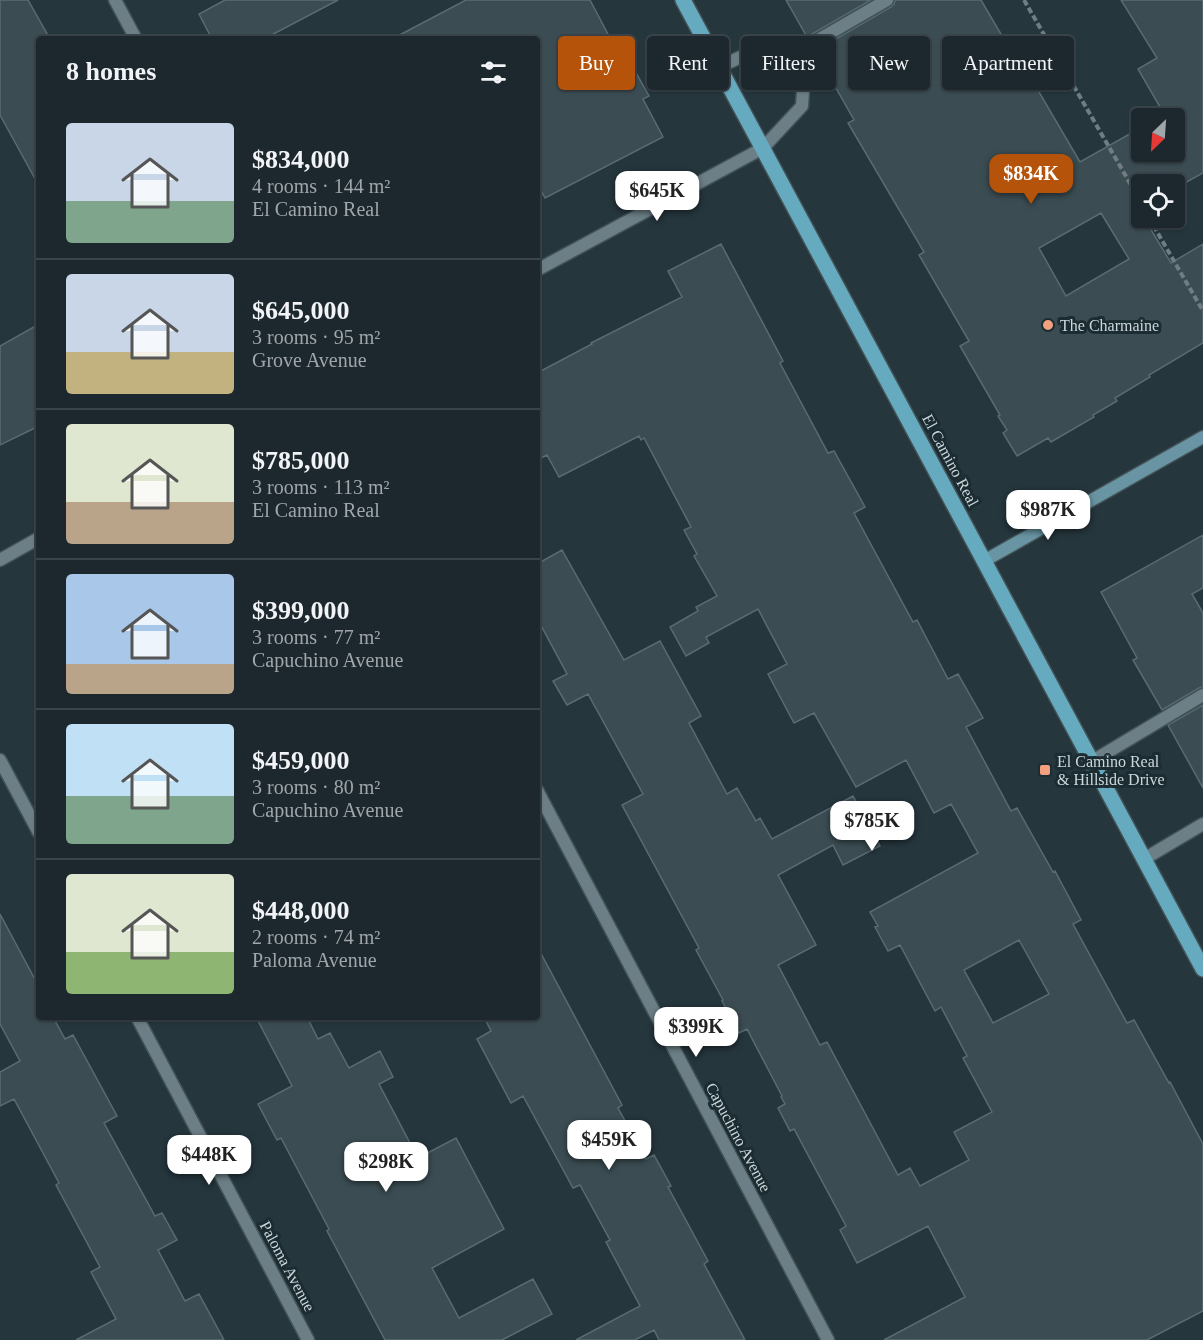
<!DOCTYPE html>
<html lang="en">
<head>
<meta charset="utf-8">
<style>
  :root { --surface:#1c282e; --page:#29343a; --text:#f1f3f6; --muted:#a0a6aa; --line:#3a444a; --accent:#b45309 }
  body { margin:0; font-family:Georgia,serif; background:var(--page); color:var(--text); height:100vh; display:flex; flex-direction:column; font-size:22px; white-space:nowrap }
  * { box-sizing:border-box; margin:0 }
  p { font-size:20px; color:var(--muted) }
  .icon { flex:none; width:33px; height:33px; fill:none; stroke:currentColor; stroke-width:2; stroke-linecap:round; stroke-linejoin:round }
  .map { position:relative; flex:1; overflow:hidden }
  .drawer { position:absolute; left:36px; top:36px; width:504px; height:984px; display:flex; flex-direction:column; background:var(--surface); border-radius:6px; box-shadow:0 2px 4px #0004,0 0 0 2px var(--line) }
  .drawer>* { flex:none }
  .guide { position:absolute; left:558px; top:36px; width:555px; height:54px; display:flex; gap:12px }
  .needle { width:39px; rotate:205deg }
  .controls { position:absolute; left:1131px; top:108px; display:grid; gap:12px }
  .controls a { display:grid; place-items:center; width:54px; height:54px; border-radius:6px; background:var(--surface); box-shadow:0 2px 4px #0004,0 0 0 2px var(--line); font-size:30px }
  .price { position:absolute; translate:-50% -51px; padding:0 14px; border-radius:12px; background:#fff; color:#222; font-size:20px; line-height:39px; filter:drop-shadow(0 2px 3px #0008) }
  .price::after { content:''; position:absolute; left:50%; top:36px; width:18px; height:14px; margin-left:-9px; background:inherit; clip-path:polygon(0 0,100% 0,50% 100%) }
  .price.current { background:var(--accent); color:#fff }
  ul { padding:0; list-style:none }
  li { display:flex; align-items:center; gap:18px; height:150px; padding:0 30px }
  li+li { border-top:2px solid var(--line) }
  li span { display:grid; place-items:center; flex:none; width:168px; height:120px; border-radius:6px; color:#555 }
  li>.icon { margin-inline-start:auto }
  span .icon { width:72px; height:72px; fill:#fffc; stroke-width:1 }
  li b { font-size:26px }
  h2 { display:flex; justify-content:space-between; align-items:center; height:72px; padding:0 30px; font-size:26px }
  .pill { padding:0 21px; border-radius:6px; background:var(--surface); box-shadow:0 2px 4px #0004,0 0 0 2px var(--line); font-size:21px; line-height:54px }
  .pill.current { background:var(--accent); color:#fff }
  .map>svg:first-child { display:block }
  .building { fill:#3b4d53; stroke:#596c73; stroke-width:1.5; fill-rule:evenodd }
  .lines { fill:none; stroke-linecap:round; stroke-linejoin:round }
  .service-casing { stroke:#425256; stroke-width:15 }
  .minor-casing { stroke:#425256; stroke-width:15 }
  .secondary-casing { stroke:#425256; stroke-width:15 }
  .primary-casing { stroke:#425256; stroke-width:18 }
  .path { stroke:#6f7e83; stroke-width:4; stroke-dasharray:6 3; stroke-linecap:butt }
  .service { stroke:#6c7f86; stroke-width:12 }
  .minor { stroke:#6c7f86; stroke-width:12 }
  .secondary { stroke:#6994a3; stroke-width:12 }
  .primary { stroke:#66aac0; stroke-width:15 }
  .poi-dot { fill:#f2a080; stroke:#1b2c32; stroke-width:2 }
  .labels { text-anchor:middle; stroke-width:6; stroke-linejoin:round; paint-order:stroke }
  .poi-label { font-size:16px; fill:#ccd7da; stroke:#1b2c32; text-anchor:start }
  .street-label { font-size:16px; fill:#ccd7da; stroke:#1b2c32 }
</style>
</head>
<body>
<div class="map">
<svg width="1203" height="1340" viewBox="0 0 1203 1340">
  <rect width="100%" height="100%" fill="#25363d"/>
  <path class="building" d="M0 0H28L50 39H39V186L0 115Z
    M225 0H338L264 39H212L199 14Z
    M466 0H590L629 74 635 71 649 96 643 99 663 137 545 198 537 183V39H392Z
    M786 0H871L807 37Z
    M895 0H981L1012 53 1015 51 1080 162 1142 127V152H1174V118H1156L1164 114 1138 69 1157 58 1121 0H1203V173L1174 189V184H1142V208L1140 209 1142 212V218H1144L1171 263 1203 244V343L1149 375 1150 377 1115 398 1117 401 1093 415 1094 417 1051 442 1048 438 1017 456 1003 433 1007 430 998 416 1000 415 960 346 969 341 919 255 924 252 848 123 854 120 815 51 891 7 894 4ZM1101 213 1129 259 1066 296 1039 248Z
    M721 244 783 361 780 363 828 453 834 451 865 507 854 513 913 622 917 620 948 679 958 674 983 718 966 727 1011 811 1017 808 1053 872 1055 871 1081 920 1073 924 1127 1023 1134 1020 1169 1083 1170 1082 1203 1144V1311L1147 1340H884L965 1297 928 1226 857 1263 840 1230 846 1226 794 1129 790 1131 778 1108 785 1104 781 1097 782 1096 747 1029 739 1033 722 1001 723 1000 696 950 699 948 622 805 643 794 588 694 567 705 553 681 567 674 537 618V564L562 550 624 660 660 641 701 716 689 723 727 794 737 788 756 821 760 818 772 839 853 796 880 846 843 865 833 845 778 875 816 945 778 965 820 1045 827 1042 898 1175 910 1168 920 1186 969 1160 954 1132 992 1112 963 1058 967 1056 941 1007 935 1011 900 945 888 951 875 927 878 926 870 912 978 853 951 804 934 813 906 760 856 787 814 713 794 723 768 674 787 664 758 609 706 637 709 643 686 656 670 627 698 611 696 607 717 596 694 556 697 554 684 530 691 527 644 438 641 440 639 436 559 477 547 455 537 460V373L592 344 591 343 682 297 668 271ZM1019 940 1049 994 993 1023 964 970Z
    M39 324V426L0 445V346Z
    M1203 535V588L1192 594 1203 613V687L1199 688 1162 710 1133 660 1137 658 1101 592Z
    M1203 705V788L1168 725Z
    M0 914 39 987V1017H53L65 1039 73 1035 117 1116 104 1123 155 1216 162 1213 177 1240 158 1250 185 1301 199 1294 224 1340H76L116 1319 91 1272 100 1267 56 1185 59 1183 14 1099 0 1106V1072L20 1061 0 1024Z
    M537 946 622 1105 618 1108 646 1159 654 1155 671 1186 668 1187 708 1261 704 1264 745 1340H659L654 1330 635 1340H576L640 1306 606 1242 610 1240 580 1185 573 1188 523 1096 511 1103 477 1039 491 1031 484 1017H537Z
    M256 1017H307L318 1039 330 1033 349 1068 380 1051 393 1077 379 1084 418 1158 456 1138 504 1229 432 1268 459 1318 533 1279 552 1314 502 1340H385L327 1231 329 1229 281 1138 277 1140 258 1104 292 1086Z"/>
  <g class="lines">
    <g class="service-casing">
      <path id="service" d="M806 47 887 0
        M719 67 758 49 806 47 802 106 763 148
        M1091 762 1203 695
        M1144 859 1203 824"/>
    </g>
    <g class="minor-casing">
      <path id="minor" d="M115 0 136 39
        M537 270 763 148
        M0 560 39 538
        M0 760 39 833
        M537 790 828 1340
        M137 1017 308 1340"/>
    </g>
    <g class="secondary-casing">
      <path id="secondary" d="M984 561 1203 437"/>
    </g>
    <g class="primary-casing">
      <path id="primary" d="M683 0 1203 969"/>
    </g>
    <path class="path" d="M1024 0 1142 204
      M1149 218 1203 311"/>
    <use href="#service" class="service"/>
    <use href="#minor" class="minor"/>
    <use href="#secondary" class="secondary"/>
    <use href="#primary" class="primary"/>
  </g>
  <g class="poi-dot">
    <circle cx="1048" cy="325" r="6"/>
    <rect x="1039" y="764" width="12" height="12" rx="3"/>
  </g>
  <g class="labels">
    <g class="poi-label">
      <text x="1060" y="331">The Charmaine</text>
      <text x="1057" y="767">El Camino Real<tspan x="1057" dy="18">&amp; Hillside Drive</tspan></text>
    </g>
    <g class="street-label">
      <text transform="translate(951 460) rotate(62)" y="6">El Camino Real</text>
      <text transform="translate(739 1137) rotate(62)" y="6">Capuchino Avenue</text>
      <text transform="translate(288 1266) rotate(62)" y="6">Paloma Avenue</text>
    </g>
  </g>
</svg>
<div class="controls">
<a><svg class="needle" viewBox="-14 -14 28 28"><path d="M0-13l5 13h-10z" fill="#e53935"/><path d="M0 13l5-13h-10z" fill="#a0a6aa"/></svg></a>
<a><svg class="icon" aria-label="locate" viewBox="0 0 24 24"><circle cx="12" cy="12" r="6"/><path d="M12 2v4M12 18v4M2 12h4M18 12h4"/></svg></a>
</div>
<b class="price current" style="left:1031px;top:205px">$834K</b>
<b class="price" style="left:657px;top:222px">$645K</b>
<b class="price" style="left:1048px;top:541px">$987K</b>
<b class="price" style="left:872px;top:852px">$785K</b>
<b class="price" style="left:696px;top:1058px">$399K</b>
<b class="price" style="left:609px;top:1171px">$459K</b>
<b class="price" style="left:209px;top:1186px">$448K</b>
<b class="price" style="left:386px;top:1193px">$298K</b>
<div class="guide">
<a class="pill current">Buy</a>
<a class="pill">Rent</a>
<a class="pill">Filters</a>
<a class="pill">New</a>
<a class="pill">Apartment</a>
</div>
<section class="drawer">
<h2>8 homes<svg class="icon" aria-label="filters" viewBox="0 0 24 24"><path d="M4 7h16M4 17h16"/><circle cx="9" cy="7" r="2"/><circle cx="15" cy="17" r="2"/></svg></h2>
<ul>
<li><span style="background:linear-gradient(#c9d6e8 65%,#7fa58c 0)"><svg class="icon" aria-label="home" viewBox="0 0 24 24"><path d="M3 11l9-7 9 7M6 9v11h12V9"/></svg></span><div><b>$834,000</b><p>4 rooms · 144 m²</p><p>El Camino Real</p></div></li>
<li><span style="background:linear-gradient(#c9d6e8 65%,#c2b280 0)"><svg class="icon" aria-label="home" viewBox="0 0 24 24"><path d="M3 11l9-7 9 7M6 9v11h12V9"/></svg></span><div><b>$645,000</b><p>3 rooms · 95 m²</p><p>Grove Avenue</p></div></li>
<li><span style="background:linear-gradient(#dfe7d0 65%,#b9a48a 0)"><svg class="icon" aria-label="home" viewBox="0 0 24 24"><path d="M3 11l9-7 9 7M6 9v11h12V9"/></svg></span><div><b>$785,000</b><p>3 rooms · 113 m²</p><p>El Camino Real</p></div></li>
<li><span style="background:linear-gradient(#a9c7e8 75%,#b9a48a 0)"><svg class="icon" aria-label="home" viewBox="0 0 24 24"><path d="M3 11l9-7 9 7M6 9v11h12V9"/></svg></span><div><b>$399,000</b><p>3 rooms · 77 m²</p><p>Capuchino Avenue</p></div></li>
<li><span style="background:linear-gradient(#bfe0f5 60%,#7fa58c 0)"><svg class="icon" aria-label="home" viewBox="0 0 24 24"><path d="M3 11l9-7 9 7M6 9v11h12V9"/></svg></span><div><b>$459,000</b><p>3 rooms · 80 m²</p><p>Capuchino Avenue</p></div></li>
<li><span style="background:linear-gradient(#dfe7d0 65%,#8fb573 0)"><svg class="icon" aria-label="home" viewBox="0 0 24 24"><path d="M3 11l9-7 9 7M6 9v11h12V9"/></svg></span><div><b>$448,000</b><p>2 rooms · 74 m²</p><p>Paloma Avenue</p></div></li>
</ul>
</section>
</div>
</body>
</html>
